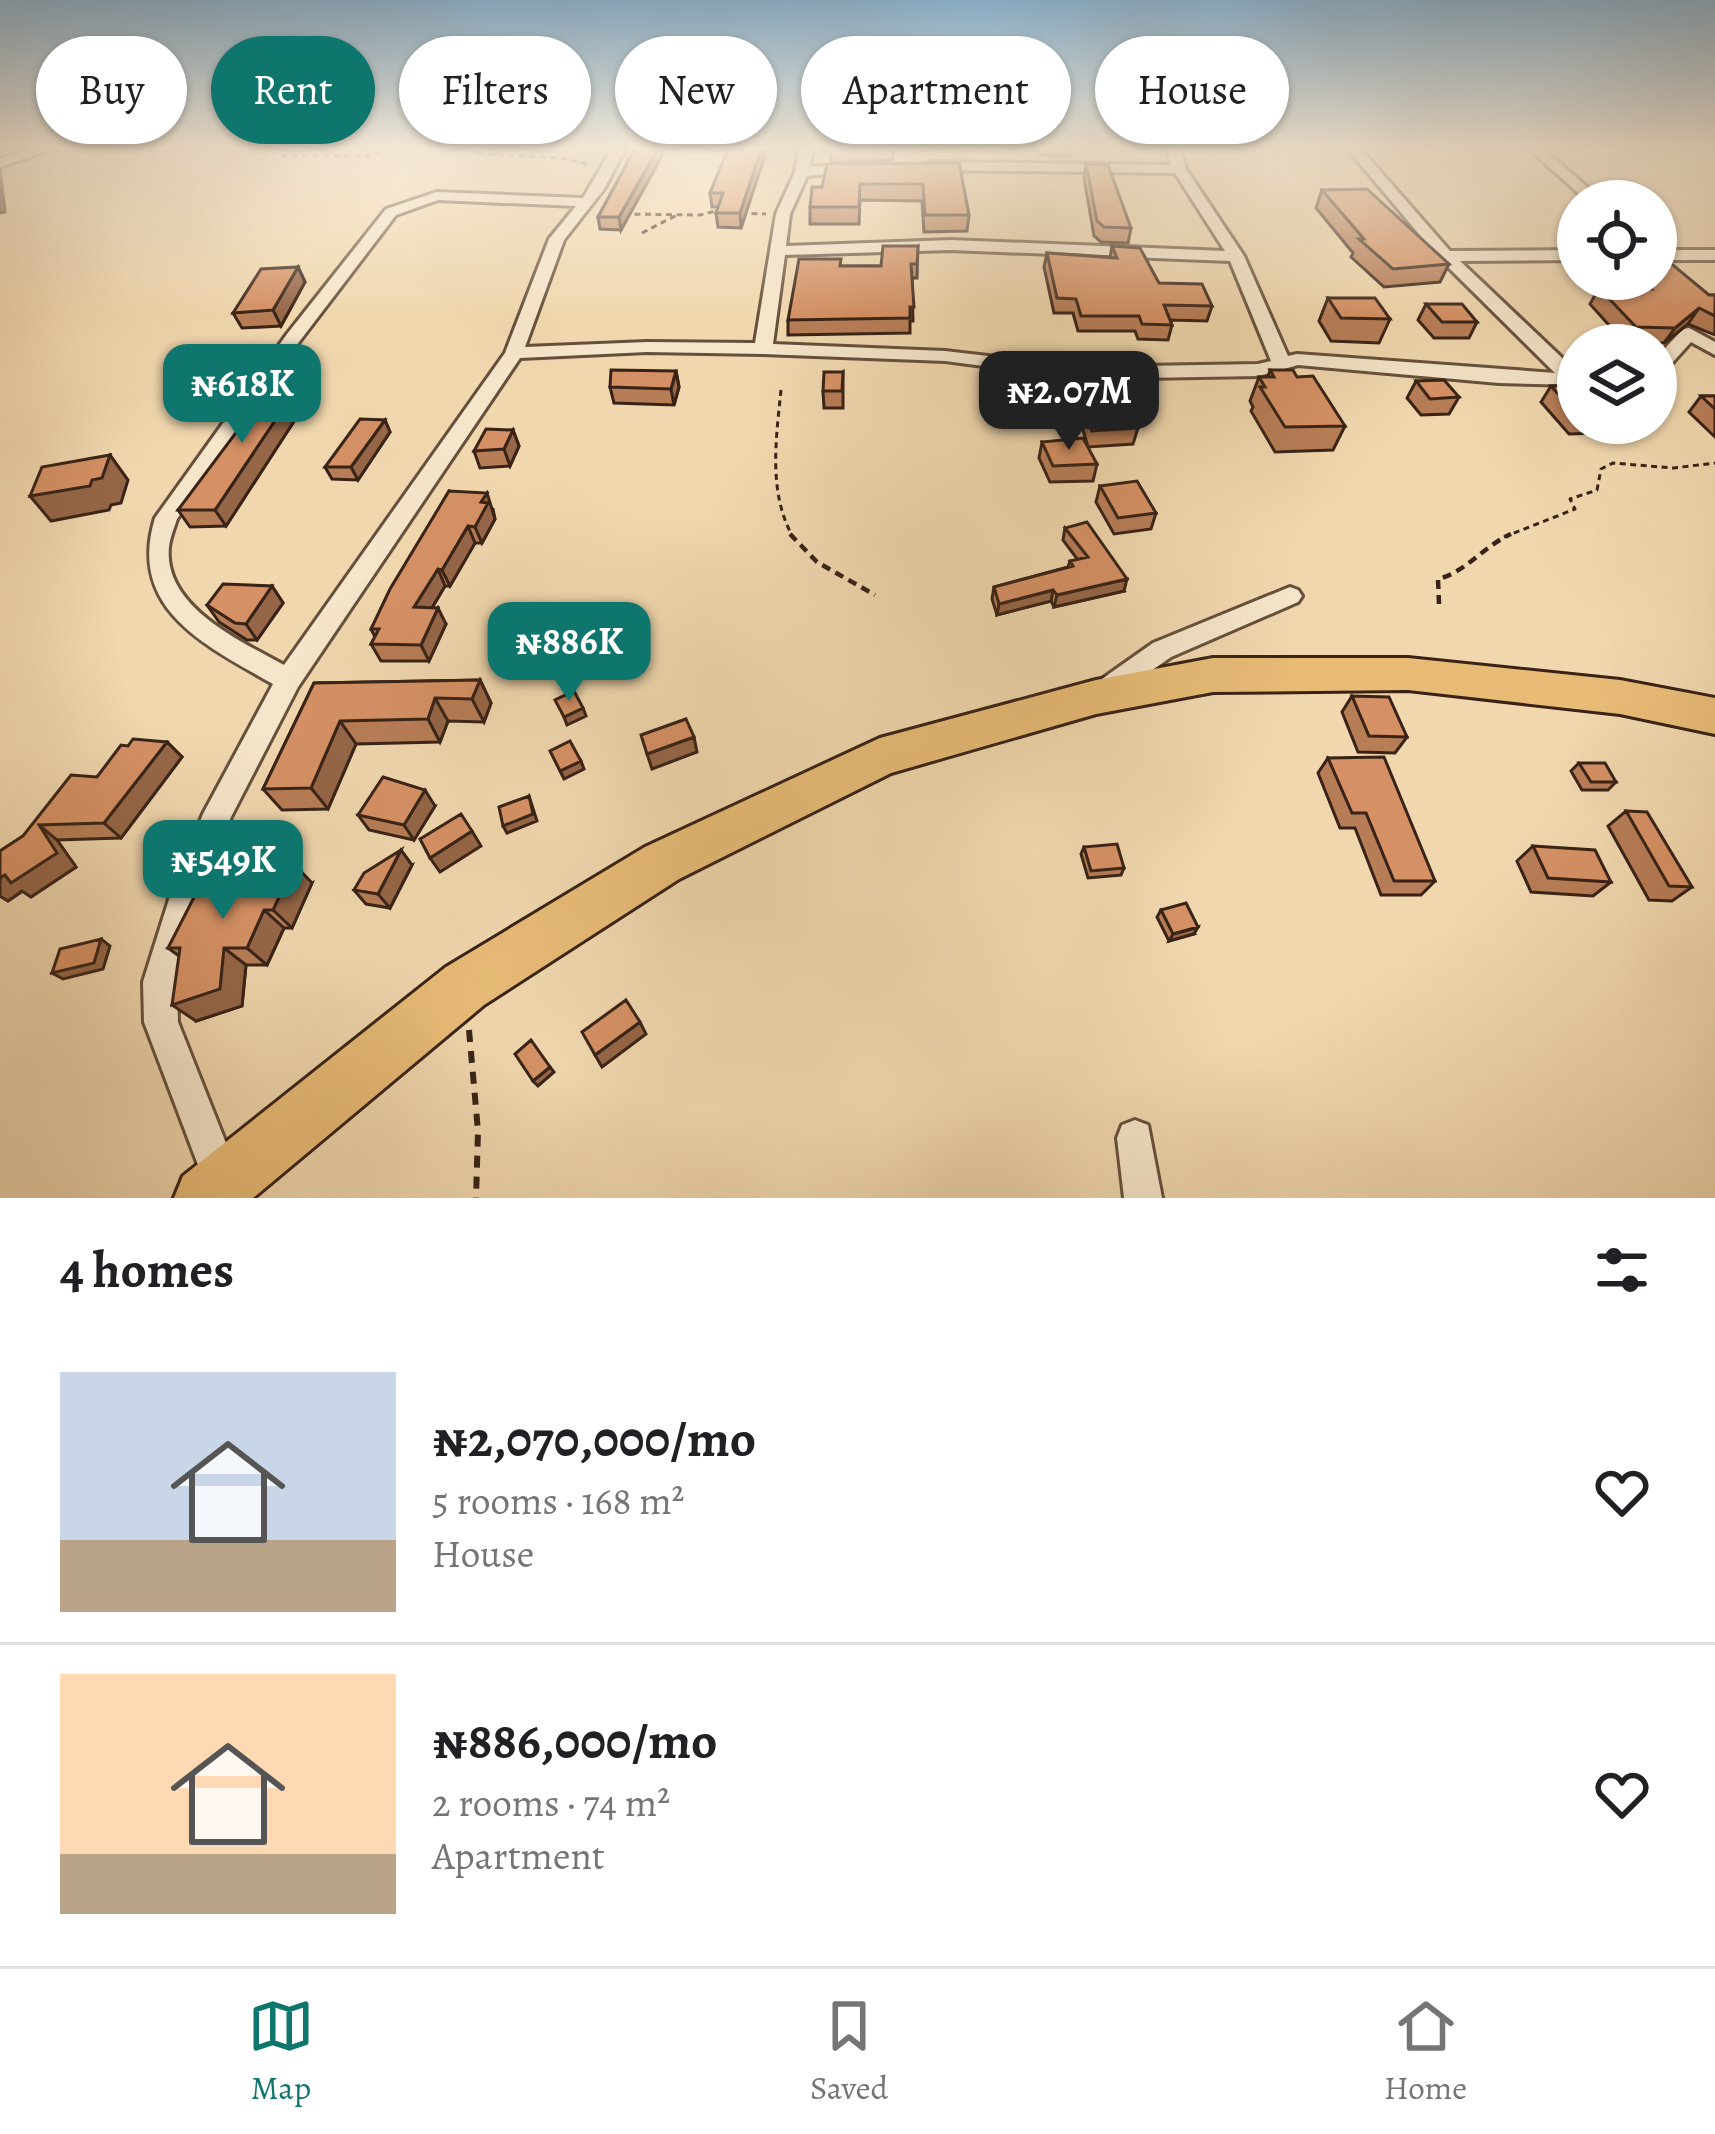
<!DOCTYPE html>
<html lang="en">
<head>
<meta charset="utf-8">
<style>
  :root { --surface:#fff; --page:#f6f6f6; --text:#202124; --muted:#757577; --line:#e0e0e0; --accent:#0f766e }
  body { margin:0; font-family:Alegreya,serif; background:var(--page); color:var(--text); height:100vh; display:flex; flex-direction:column; font-size:45px; white-space:nowrap }
  * { box-sizing:border-box; margin:0 }
  p { font-size:39px; color:var(--muted) }
  .icon { flex:none; width:66px; height:66px; fill:none; stroke:currentColor; stroke-width:2; stroke-linecap:round; stroke-linejoin:round }
  .map { position:relative; height:1198px; overflow:hidden }
  .details { display:flex; flex-direction:column; background:var(--surface); flex:1 }
  .details>* { flex:none }
  .top-card { position:absolute; left:36px; top:36px; width:1644px; height:108px; display:flex; gap:24px }
  .buttons { position:absolute; left:1557px; top:180px; display:grid; gap:24px }
  .buttons a { display:grid; place-items:center; width:120px; height:120px; border-radius:50%; background:var(--surface); box-shadow:0 3px 9px #0004; font-size:60px }
  .price { position:absolute; translate:-50% -102px; padding:0 27px; border-radius:24px; background:var(--accent); color:#fff; font-size:39px; line-height:78px; filter:drop-shadow(0 3px 6px #0008) }
  .price::after { content:''; position:absolute; left:50%; top:72px; width:36px; height:27px; margin-left:-18px; background:inherit; clip-path:polygon(0 0,100% 0,50% 100%) }
  .price.on { background:#222; color:#fff }
  ul { padding:0; list-style:none }
  li { display:flex; align-items:center; gap:36px; height:300px; padding:0 60px }
  li+li { border-top:3px solid var(--line) }
  li span { display:grid; place-items:center; flex:none; width:336px; height:240px; border-radius:0px; color:#555 }
  li>.icon { margin-inline-start:auto }
  span .icon { width:144px; height:144px; fill:#fffc; stroke-width:1 }
  li b { font-size:51px }
  h2 { display:flex; justify-content:space-between; align-items:center; height:144px; padding:0 60px; font-size:51px }
  .tag { padding:0 42px; border-radius:54px; background:var(--surface); box-shadow:0 3px 9px #0004; font-size:42px; line-height:108px }
  .tag.on { background:var(--accent); color:#fff }
  .dock { display:flex; justify-content:space-around; align-items:center; height:168px; border-top:3px solid var(--line); background:var(--surface); font-size:33px; color:var(--muted) }
  .dock a { display:grid; justify-items:center; gap:6px }
  .dock .on { color:var(--accent) }
  .map>svg:first-child { display:block }
  .lines { fill:none; stroke-linecap:round; stroke-linejoin:round }
  .street-casing { stroke:#66503c; stroke-width:6 }
  .primary-casing { stroke:#382316; stroke-width:6 }
  .path-far2 { stroke:#382316; stroke-width:3; stroke-dasharray:6 4.5; stroke-linecap:butt }
  .path-far1 { stroke:#382316; stroke-width:4.5; stroke-dasharray:9 6; stroke-linecap:butt }
  .path { stroke:#382316; stroke-width:6; stroke-dasharray:12 9; stroke-linecap:butt }
  .street { fill:#f5e5ca; fill-rule:evenodd }
  .primary { fill:#e8bc77; fill-rule:evenodd }
  .wall { fill:#b77d57; stroke:#382316; stroke-width:3 }
  .shaded-wall { fill:#956647; stroke:#382316; stroke-width:3 }
  .building { fill:#d59165; stroke:#382316; stroke-width:3 }
</style>
</head>
<body>
<div class="map">
<svg width="1715" height="1198" viewBox="0 0 1715 1198">
  <rect width="100%" height="100%" fill="#f0d7ae"/>
  <filter id="stains"><feTurbulence type="fractalNoise" baseFrequency=".00167" numOctaves="4"/><feColorMatrix values="0 0 0 0 .2 0 0 0 0 .09 0 0 0 0 .02 0 0 0 .5 -.17"/></filter>
  <radialGradient id="worn" r=".72"><stop offset=".6" stop-color="#630" stop-opacity="0"/><stop offset="1" stop-color="#630" stop-opacity=".3"/></radialGradient>
  <g class="lines">
    <g class="street-casing">
      <path id="street" d="M37 147 56 148 0 167V159Z
        M613 147H626L604 189 564 240 525 347 647 342 755 343 776 214 795 172 799 147H813L810 167 860 163 867 167 860 171 807 176 790 214 786 246 951 240 1225 251 1175 173 930 170 923 166 930 162 1171 165 1166 147H1179L1186 169 1244 256 1288 356 1297 354 1555 373 1440 259 1346 147H1359L1450 251 1578 250V260L1460 261 1578 373V385L1499 383 1298 365 1259 376 1084 379 945 361 763 354 647 352 520 358 298 687 231 817 203 893 177 982 178 1022 241 1181 235 1194 227 1198 209 1194 144 1022 143 982 171 893 203 814 273 684C205 645 127 609 155 518L287 334 386 209 437 192 583 198ZM438 200 576 206 549 239 505 353 284 665C241 641 163 607 169 547 170 538 174 528 177 519L299 342 396 215ZM951 250 1230 261 1271 361 1258 364 1084 367 945 351 773 344 785 255Z
        M1527 147H1541L1603 201H1587Z
        M1656 250H1715V260H1656Z
        M1689 328 1715 342V355L1691 342 1663 373 1656 375V358L1683 329Z
        M1290 587 1298 590 1302 596 1298 602 1171 657 1110 700 1101 703 1092 700 1088 693 1092 686 1153 643Z
        M1135 1120 1148 1125 1162 1198H1124L1117 1138 1122 1125Z"/>
    </g>
    <g class="primary-casing">
      <path id="primary" d="M1213 658H1408L1620 680 1715 698V734L1620 714 1408 690 1213 692 1096 714 891 773 679 879 484 1005 253 1198H174L183 1176 446 967 645 847 880 738 1096 680Z"/>
    </g>
    <path class="path-far2" d="M457 147C500 163 545 149 588 165
      M281 156H369L393 147
      M741 213 766 214
      M624 214 700 215 719 210
      M642 233 677 215
      M781 390C776 439 768 493 793 537
      M1504 537 1575 509 1570 499 1597 490 1601 469 1613 463 1673 468 1715 463"/>
    <path class="path-far1" d="M790 534 817 562 875 595
      M1439 604 1438 579C1466 572 1484 546 1511 534"/>
    <path class="path" d="M469 1030 478 1131 476 1198"/>
    <use href="#street" class="street"/>
    <use href="#primary" class="primary"/>
  </g>
  <path class="wall" d="M636 147H667L621 230 600 229 598 217Z
    M729 147H765V155L741 228 718 227 716 213 718 207H712L710 193Z
    M821 147H894L892 160 831 163V152L821 151Z
    M1029 147H1071L1070 156 1043 155Z
    M959 163 969 215 967 231 924 232 922 201 860 200 859 224H810V207L822 187Z
    M1086 164 1131 228 1128 243 1101 242 1094 236 1084 178Z
    M1322 190 1449 264 1440 282 1384 287 1351 257 1353 253 1316 208Z
    M918 246 917 278H912L913 321H910V333L788 335V320L841 266H881Z
    M1112 246 1159 283 1212 306 1207 321 1170 320 1172 325 1168 340 1138 339 1135 331H1078L1073 313H1054L1044 267 1047 253 1110 257Z
    M298 267 305 282 281 326 242 328 233 313Z
    M1630 279H1656L1709 295H1715V335L1688 324 1664 343H1625L1590 304 1599 288 1624 289Z
    M1328 298 1390 319 1379 343 1331 341 1319 321Z
    M1426 304 1477 322 1469 338H1434L1418 320Z
    M1270 370 1297 377 1345 426 1333 450 1275 452 1251 411 1253 407 1250 401 1259 377H1268Z
    M676 371 679 387 674 405 614 403 610 387Z
    M843 372V408H824L823 391Z
    M307 373 315 389 226 526 190 527 178 510Z
    M1416 381 1459 397 1449 414 1421 415 1407 398Z
    M1551 386H1578V423H1607L1599 433 1569 434 1541 402Z
    M1701 396H1715V437L1689 412Z
    M1088 400 1138 428 1133 444 1088 447 1081 423Z
    M385 420 390 432 358 480 332 479 325 467Z
    M513 430 519 446 510 466 480 468 474 451Z
    M1042 442 1097 464 1093 481 1050 482 1039 458Z
    M1100 486 1156 513 1151 529 1114 534 1096 502Z
    M449 491 493 509 495 519 482 543H475L450 586H445L432 608 446 624 429 661H381L371 644 375 637 371 629Z
    M1065 528 1124 591 1054 607 1051 601 997 615 992 599 994 587 1068 567 1070 561 1078 560 1063 540Z
    M272 586 283 603 257 640H247L219 622 207 605Z
    M527 615 530 623 522 650H500L497 642Z
    M480 680 491 703 484 722 448 721 440 742 356 744 328 809 282 810 263 789 314 683Z
    M1352 696 1407 737 1395 753 1358 752 1342 712Z
    M167 742 182 757 121 838 57 840 76 867 31 897 23 891 8 901 0 896V851L23 836 97 777 128 746Z
    M1328 758 1435 881 1421 895H1381L1355 828H1340L1318 773Z
    M1579 763 1616 782 1608 790H1582L1571 771Z
    M435 806 414 840 369 830 358 815Z
    M1626 811 1692 887 1672 901 1649 900 1608 826Z
    M1533 846 1611 882 1593 896 1531 892 1517 861Z
    M1084 847 1124 868 1121 875 1088 878 1081 854Z
    M412 865 390 908 366 904 354 890Z
    M312 883 292 928H284L267 965H246L242 1006 196 1021 179 956 168 948Z
    M1161 910 1194 934 1169 941 1157 917Z"/>
  <path class="shaded-wall" d="M659 147H667L621 230 619 217Z
    M762 147H765V155L741 228 740 213Z
    M0 168 5 212 0 213Z
    M298 267 305 282 281 326 273 310Z
    M1699 308 1688 324 1664 343 1675 328Z
    M676 371 679 387 674 405 671 389Z
    M307 373 315 389 226 526 215 510Z
    M385 420 390 432 358 480 351 467Z
    M513 430 519 446 510 466 504 449Z
    M110 455 128 480 121 503 111 505 109 510 51 521 30 496 92 480Z
    M487 493 495 519 482 543 475 527 481 502Z
    M468 526 475 543 450 586 442 570Z
    M438 569 445 586 422 624 414 607Z
    M1127 579 1124 591 1054 607 1057 595Z
    M272 586 283 603 257 640 246 624Z
    M1053 590 1051 601 997 615 999 604Z
    M438 608 446 624 429 661 421 645Z
    M527 615 530 623 522 650 519 641Z
    M480 680 491 703 484 722 472 699Z
    M435 698 448 721 440 742 428 719Z
    M583 708 586 716 567 725 564 717Z
    M340 721 356 744 328 809 311 788Z
    M694 737 697 752 652 769 647 754Z
    M167 742 182 757 121 838 104 823Z
    M581 761 584 769 564 779 560 771Z
    M425 790 435 806 414 840 404 825Z
    M529 796 537 821 507 833 503 826Z
    M39 825 57 840 76 867 31 897 22 891 8 901 0 896V878Z
    M472 831 481 846 440 872 430 858Z
    M401 850 412 865 390 908 378 894Z
    M294 864 312 883 292 928 273 910Z
    M264 910 284 928 267 965 247 948Z
    M1198 927 1194 934 1169 941 1173 934Z
    M101 939 110 946 103 969 63 979 52 973Z
    M224 948 246 965 242 1006 196 1021 172 1005Z
    M640 1022 646 1034 602 1067 595 1055Z
    M550 1067 554 1072 538 1086 533 1081Z"/>
  <path class="building" d="M636 147H659L619 217H598Z
    M729 147H762L740 213H716L723 193H710Z
    M959 163 969 215H925L923 184H860L859 207H810L812 187H822L827 164Z
    M1086 164 1108 165 1131 228 1104 227 1097 221Z
    M1367 189 1449 264 1393 269 1359 239H1364L1322 190Z
    M883 246H918L917 264H911L914 307H910V318L788 320 799 259H841L840 266H881Z
    M1112 246 1140 248 1159 283 1202 284 1212 306 1164 305 1172 325 1142 324 1139 316H1081L1076 299 1057 298 1047 253 1117 258Z
    M1656 251 1709 295H1715V316L1699 308 1675 328 1636 327 1599 288 1651 289 1639 279H1656Z
    M298 267 273 310 233 313 261 269Z
    M1328 298H1375L1390 319 1341 318Z
    M1426 304H1462L1477 322H1442Z
    M611 370 676 371 671 389 610 387Z
    M1270 370H1293L1297 377 1313 376 1345 426 1285 427 1260 387H1265L1259 377H1274Z
    M824 372H843L842 391H823Z
    M307 373 215 510H178L280 374Z
    M1444 380 1459 397 1430 399 1416 381Z
    M1551 386H1578V416Z
    M1701 396H1715V409Z
    M1088 400H1128L1138 428 1092 431 1085 407H1090Z
    M360 419 385 420 351 467H325Z
    M486 429 513 430 504 449 474 451Z
    M1083 438 1097 464 1053 466 1042 442Z
    M110 455 102 478 92 480 90 486 30 496 42 467Z
    M1137 481 1156 513 1118 518 1100 486Z
    M449 491 487 493 481 502 488 503 475 527 468 526 442 570 438 569 414 607 438 608 421 645 371 644 379 629H371L390 589Z
    M1087 522 1127 579 1057 595 1053 590 999 604 994 587 1073 566 1070 561 1088 557 1065 528Z
    M223 584 272 586 246 624 235 623 207 605Z
    M527 615 519 641 497 642 506 616Z
    M480 680 472 699 435 698 428 719 340 721 311 788 263 789 314 683Z
    M574 691 583 708 564 717 555 700Z
    M1352 696 1389 697 1407 737 1369 736Z
    M686 719 694 737 647 754 641 735Z
    M133 739 167 742 104 823 39 825 57 853 11 883 5 875 0 878V851L23 836 71 775 97 777 121 745 128 746Z
    M570 741 581 761 560 771 550 751Z
    M1384 757 1435 881H1394L1366 813H1352L1328 758Z
    M1579 763H1605L1616 782H1591Z
    M383 777 425 790 404 825 358 815Z
    M529 796 533 814 503 826 499 807Z
    M1626 811 1647 812 1692 887 1669 886Z
    M461 814 472 831 430 858 420 839Z
    M1117 844 1124 868 1091 871 1084 847Z
    M1533 846 1595 850 1611 882 1548 878Z
    M401 850 378 894 354 890 364 873Z
    M211 864H294L273 910H264L247 948H224L220 989 172 1005 180 948H168Z
    M1186 903 1198 927 1173 934 1161 910Z
    M101 939 94 963 52 973 60 949Z
    M626 1000 640 1022 595 1055 582 1032Z
    M531 1040 550 1067 533 1081 515 1054Z"/>
  <linearGradient id="sky" x2="0" y2="1"><stop stop-color="#8bb5d4"/><stop offset="0.47" stop-color="#f8eddb"/><stop offset="1" stop-color="#f8eddb" stop-opacity="0"/></linearGradient>
  <rect width="1715" height="315" fill="url(#sky)"/>
  <rect width="100%" height="100%" filter="url(#stains)"/>
  <rect width="100%" height="100%" fill="url(#worn)"/>
</svg>
<div class="buttons">
<a><svg class="icon" aria-label="locate" viewBox="0 0 24 24"><circle cx="12" cy="12" r="6"/><path d="M12 2v4M12 18v4M2 12h4M18 12h4"/></svg></a>
<a><svg class="icon" aria-label="layers" viewBox="0 0 24 24"><path d="M12 4l9 5-9 5-9-5zM3 14l9 5 9-5"/></svg></a>
</div>
<b class="price" style="left:242px;top:446px">₦618K</b>
<b class="price on" style="left:1069px;top:453px">₦2.07M</b>
<b class="price" style="left:569px;top:704px">₦886K</b>
<b class="price" style="left:223px;top:922px">₦549K</b>
<div class="top-card">
<a class="tag">Buy</a>
<a class="tag on">Rent</a>
<a class="tag">Filters</a>
<a class="tag">New</a>
<a class="tag">Apartment</a>
<a class="tag">House</a>
</div>
</div>
<section class="details">
<h2>4 homes<svg class="icon" aria-label="filters" viewBox="0 0 24 24"><path d="M4 7h16M4 17h16"/><circle cx="9" cy="7" r="2"/><circle cx="15" cy="17" r="2"/></svg></h2>
<ul>
<li><span style="background:linear-gradient(#c9d6e8 70%,#b9a48a 0)"><svg class="icon" aria-label="home" viewBox="0 0 24 24"><path d="M3 11l9-7 9 7M6 9v11h12V9"/></svg></span><div><b>₦2,070,000/mo</b><p>5 rooms · 168 m²</p><p>House</p></div><svg class="icon" aria-label="heart" viewBox="0 0 24 24"><path d="M12 20l-8-8c-3-5 5-10 8-4 3-6 11-1 8 4z"/></svg></li>
<li><span style="background:linear-gradient(#ffd9b3 75%,#b9a48a 0)"><svg class="icon" aria-label="home" viewBox="0 0 24 24"><path d="M3 11l9-7 9 7M6 9v11h12V9"/></svg></span><div><b>₦886,000/mo</b><p>2 rooms · 74 m²</p><p>Apartment</p></div><svg class="icon" aria-label="heart" viewBox="0 0 24 24"><path d="M12 20l-8-8c-3-5 5-10 8-4 3-6 11-1 8 4z"/></svg></li>
</ul>
</section>
<nav class="dock">
<a class="on"><svg class="icon" aria-label="map" viewBox="0 0 24 24"><path d="M3 6l6-2 6 2 6-2v14l-6 2-6-2-6 2zM9 4v14M15 6v14"/></svg>Map</a>
<a><svg class="icon" aria-label="saved" viewBox="0 0 24 24"><path d="M7 4h10v16l-5-4-5 4z"/></svg>Saved</a>
<a><svg class="icon" aria-label="home" viewBox="0 0 24 24"><path d="M3 11l9-7 9 7M6 9v11h12V9"/></svg>Home</a>
</nav>
</body>
</html>
